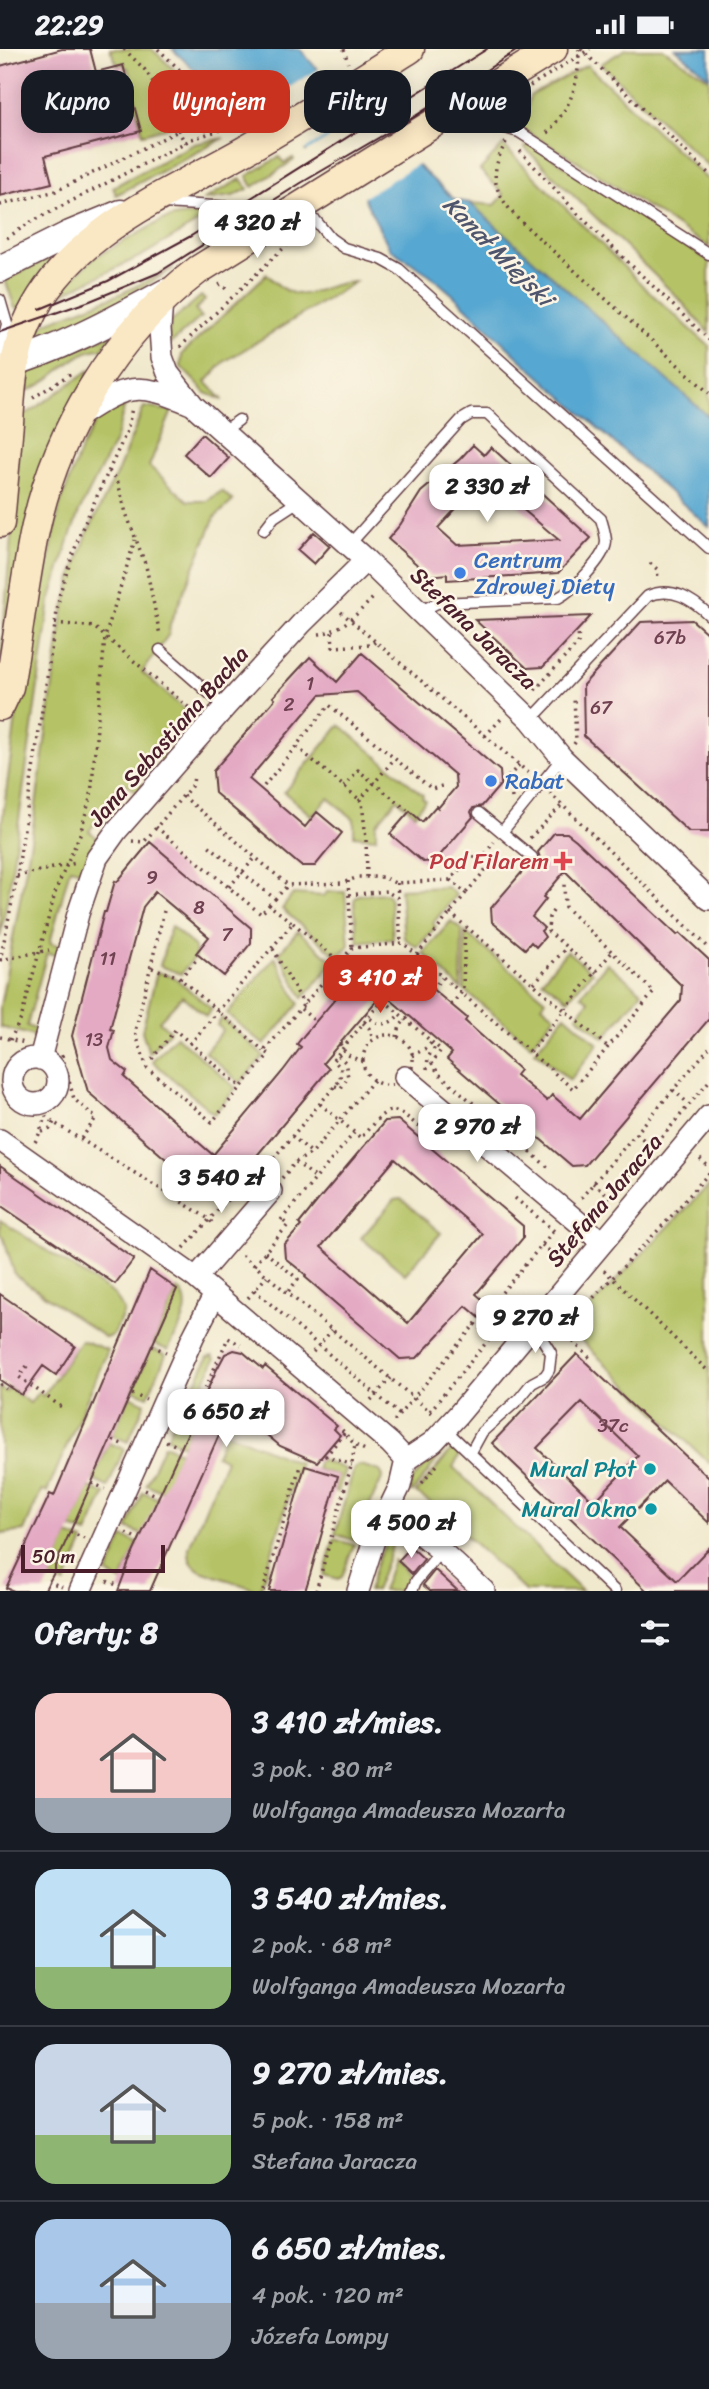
<!DOCTYPE html>
<html lang="pl">
<head>
<meta charset="utf-8">
<style>
  :root { --surface:#171b24; --page:#242831; --text:#f1f3f6; --muted:#9ea1a6; --line:#363941; --accent:#c8321e }
  body { margin:0; font-family:Sriracha,sans-serif; background:var(--page); color:var(--text); height:100vh; display:flex; flex-direction:column; font-size:26px; white-space:nowrap }
  * { box-sizing:border-box; margin:0 }
  p { font-size:23px; color:var(--muted) }
  .icon { flex:none; width:38px; height:38px; fill:none; stroke:currentColor; stroke-width:2; stroke-linecap:round; stroke-linejoin:round }
  .map { position:relative; height:1542px; overflow:hidden }
  .side { display:flex; flex-direction:column; background:var(--surface); flex:1 }
  .side>* { flex:none }
  .guide { position:absolute; left:21px; top:21px; width:668px; height:63px; display:flex; gap:14px }
  .scale { position:absolute; left:21px; bottom:18px; width:144px; box-sizing:border-box; padding-left:7px; border:4px solid #4a1f2b; border-top:0; font-size:19px; line-height:24px; white-space:nowrap; color:#4a1f2b; -webkit-text-stroke:5px #fcf5e5; paint-order:stroke }
  .price { position:absolute; translate:-50% -60px; padding:0 16px; border-radius:14px; background:#fff; color:#222; font-size:23px; line-height:46px; filter:drop-shadow(0 2px 4px #0008) }
  .price::after { content:''; position:absolute; left:50%; top:42px; width:21px; height:16px; margin-left:-10px; background:inherit; clip-path:polygon(0 0,100% 0,50% 100%) }
  .price.on { background:var(--accent); color:#fff }
  ul { padding:0; list-style:none }
  li { display:flex; align-items:center; gap:21px; height:175px; padding:0 35px }
  li+li { border-top:2px solid var(--line) }
  li span { display:grid; place-items:center; flex:none; width:196px; height:140px; border-radius:21px; color:#555 }
  li>.icon { margin-inline-start:auto }
  span .icon { width:84px; height:84px; fill:#fffc; stroke-width:1 }
  li b { font-size:30px }
  h2 { display:flex; justify-content:space-between; align-items:center; height:84px; padding:0 35px; font-size:30px }
  .tag { padding:0 24px; border-radius:21px; background:var(--surface); box-shadow:0 4px 18px #0003; font-size:24px; line-height:63px }
  .tag.on { background:var(--accent); color:#fff }
  .status { display:flex; justify-content:space-between; align-items:center; height:49px; padding:0 35px; background:var(--surface); direction:ltr }
  .status svg { height:19px; fill:currentColor }
  .map>svg:first-child { display:block }
  .green { fill:#b5c366; stroke:#807148; stroke-width:2 }
  .water { fill:#57a7d1; stroke:#50637e; stroke-width:2 }
  .pier { fill:#f1e9cd }
  .building { fill:#e4aac4; fill-rule:evenodd }
  .lines { fill:none; stroke-linecap:round; stroke-linejoin:round }
  .service-casing { stroke:#633d43; stroke-width:13 }
  .minor-casing { stroke:#633d43; stroke-width:24 }
  .tertiary-casing { stroke:#633d43; stroke-width:29 }
  .secondary-casing { stroke:#633d43; stroke-width:31 }
  .path { stroke:#633d43; stroke-width:3.5; stroke-dasharray:2 5; stroke-linecap:butt }
  .service { stroke:#fff; stroke-width:10 }
  .minor { stroke:#fff; stroke-width:21 }
  .tertiary { stroke:#fff; stroke-width:26 }
  .secondary { stroke:#fae7c3; stroke-width:28 }
  .tram { stroke:#4a1f2b; stroke-width:2 }
  .path-bridge { stroke:#633d43; stroke-width:3.5; stroke-dasharray:2 5; stroke-linecap:butt }
  .shop-dot { fill:#3f7fe0; stroke:#fcf5e5; stroke-width:2.5 }
  .health-dot { fill:#e0444e; stroke:#fcf5e5; stroke-width:2.5 }
  .culture-dot { fill:#0f9aa8; stroke:#fcf5e5; stroke-width:2.5 }
  .labels { text-anchor:middle; stroke-width:5; stroke-linejoin:round; paint-order:stroke }
  .number-label { font-size:19px; fill:#704251 }
  .shop-label { font-size:23px; fill:#366cbe; stroke:#fcf5e5; text-anchor:start }
  .street-label { font-size:23px; fill:#4a1f2b; stroke:#fcf5e5 }
  .health-label { font-size:23px; fill:#be3a42; stroke:#fcf5e5; text-anchor:end }
  .culture-label { font-size:23px; fill:#0d838f; stroke:#fcf5e5; text-anchor:end }
  .water-label { font-size:24px; font-style:italic; fill:#4f556d; stroke:#fcf5e5 }
</style>
</head>
<body>
<div class="status"><b>22:29</b><svg viewBox="0 0 49 12"><path d="M0 12V9h3v3zM5 12V6h3v6zM10 12V3h3v9zM15 12V0h3v12zM26 1h20v11H26zM47 4h2v5h-2z"/></svg></div>
<div class="map">
<svg width="709" height="1542" viewBox="0 0 709 1542">
  <rect width="100%" height="100%" fill="#fcf5e5"/>
  <filter id="ink" filterUnits="userSpaceOnUse"><feTurbulence type="fractalNoise" baseFrequency=".0143" numOctaves="2"/><feDisplacementMap in="SourceGraphic" scale="14" xChannelSelector="R" yChannelSelector="G"/><feConvolveMatrix kernelMatrix="1 2 1 2 8 2 1 2 1" color-interpolation-filters="sRGB"/></filter>
  <filter id="wash" filterUnits="userSpaceOnUse"><feTurbulence type="fractalNoise" baseFrequency=".00686" numOctaves="4" result="noise"/><feDisplacementMap in="SourceGraphic" scale="28" xChannelSelector="R" yChannelSelector="G"/><feGaussianBlur stdDeviation="1.57" result="paint"/><feColorMatrix in="noise" values="0 0 0 0 0 0 0 0 0 0 0 0 0 0 0 0 0 1.4 0 .05"/><feComposite in="paint" operator="in"/></filter>
  <g filter="url(#wash)">
    <rect width="100%" height="100%" fill="#f1e9cd"/>
    <path class="green" d="M110 0H152L217 61 221 67 202 76 182 74 143 85 128 29 131 28 128 19 126 20 124 14 118 17Z
      M626 0H663L709 30V118L601 15Z
      M587 16 709 132V198L577 112 514 75 503 65 515 56 521 59 528 57 530 47Z
      M224 89 116 146 113 138 194 95Z
      M528 93 709 212V284L681 252 525 99Z
      M503 96 643 237 709 297V368L470 154 495 156 504 146 480 121Z
      M279 108 284 114 293 109 294 111 253 138 247 127Z
      M241 130 248 140 233 147 203 151Z
      M212 165 143 206 56 248 64 236 95 208 163 171 179 167Z
      M48 209 51 214 38 230 19 260 15 259 6 233 7 230Z
      M174 219 116 256 34 294 38 280 46 274 120 245Z
      M267 225C302 265 315 233 355 233L224 313 206 333 223 351 206 344 181 318 182 305Z
      M201 247 205 251 195 261 201 268 175 291 168 295 170 274Z
      M115 283 102 300C74 299 50 339 22 343L24 324Z
      M90 321 1 612 21 364H28Z
      M126 352 115 392 79 463 69 491 50 552 9 841 0 888V789L21 631 41 550 60 456 81 400 97 370 103 362Z
      M144 358 172 362 149 417 188 452H207L222 442 233 452 215 468 170 575 169 585 142 623 186 662 177 673 180 676 158 702 169 712 163 713 151 705 133 729 144 737 138 744 126 735 89 782 100 791 83 822 70 819 50 894 62 897 61 907 47 904 27 977 40 982 38 988 0 978V958L31 792 63 564 73 525 88 483 117 424Z
      M340 676 423 746 422 748 425 751 415 765 397 750 376 775V789L354 787V770L328 749 312 767 284 743Z
      M447 838 456 846 433 874 436 878 417 898 404 889 400 840Z
      M327 843H345L349 896 338 908 282 860 293 845 324 847Z
      M385 844 390 848 393 889 358 893 354 851 358 846Z
      M451 872 462 881 461 940 423 904Z
      M171 877 195 898V908L181 925 160 917Z
      M298 882 334 913 303 949 279 904Z
      M465 883 546 951 542 956 555 967 531 996 464 941Z
      M567 902 592 923 568 950 542 931Z
      M275 908 299 955 264 996 227 965Z
      M607 914 642 943 604 989 577 967 589 952 581 946Z
      M157 923 174 928 212 960 206 967 182 947 159 972 170 982 149 1004 142 982Z
      M565 966 598 995 570 1031 535 1002Z
      M222 969 264 1007 240 1034 205 1003 223 981 217 976Z
      M176 987 236 1039 214 1065 152 1012Z
      M709 1136V1414L569 1280Z
      M401 1150 441 1184 405 1225 361 1189 394 1151Z
      M0 1171 115 1246 124 1262 114 1285 106 1289 15 1226 3 1187 0 1185Z
      M177 1240C198 1254 176 1284 168 1301L153 1295Z
      M81 1291 108 1301 47 1443 41 1442 24 1482 0 1485V1339L6 1343 9 1339 30 1354 38 1343 43 1347Z
      M151 1299 166 1306 148 1347 133 1341Z
      M213 1307 215 1310 199 1346 188 1341 196 1334 208 1308Z
      M130 1347 145 1354 128 1393 112 1386Z
      M182 1354 194 1359 195 1369 183 1396 167 1389Z
      M226 1383 299 1414 260 1542 201 1522C191 1516 188 1510 189 1498L226 1411 216 1406Z
      M446 1391 447 1397 413 1443H410L411 1433Z
      M109 1394 124 1400 108 1438 93 1431Z
      M164 1396 180 1403 163 1443 146 1435Z
      M453 1399 460 1405 453 1418 582 1542H525L431 1454 416 1444Z
      M319 1410 345 1420 338 1443 334 1442 338 1427 316 1420Z
      M360 1416 380 1422 383 1427 356 1486V1492L335 1485 354 1419Z
      M89 1438 105 1445 87 1485 71 1479Z
      M143 1443 159 1450 143 1486 127 1479Z
      M68 1486 84 1492 65 1535 49 1529Z
      M396 1487 375 1542H368C374 1526 379 1493 396 1487Z
      M123 1488 138 1494 121 1532 107 1525Z
      M334 1490 354 1496 342 1528 338 1530 324 1526Z
      M393 1511C405 1522 413 1524 407 1542H382Z"/>
    <path class="water" d="M172 0H300C327 36 380 72 417 99V116L455 151 470 154 709 368V478L519 309 452 245 430 226 390 200 363 147H343L264 52 240 40 228 39 217 42Z
      M676 0H709V28Z"/>
    <path class="pier" d="M321 19 371 60 302 103 262 55Z
      M373 62 419 97 421 113 361 150H341L303 105Z"/>
    <g id="blocks">
      <path class="building" d="M62 0H90L96 23 123 16 141 82 45 107 52 134 0 147V17Z
        M202 385 229 409 211 429 184 405Z
        M473 396 484 406 491 398 591 489 558 524 447 531V525L430 527 388 490 400 476 421 443 460 410ZM499 440 559 491 457 496 438 479 463 452 491 451Z
        M314 483 330 497 314 515 298 501Z
        M591 567 543 618 527 619 475 571Z
        M692 571 709 586V783H689L584 687 583 636 641 573Z
        M362 604 500 722 501 735 482 757 473 759 471 763 473 768 435 812 423 813 390 785 410 762 422 773 436 757 438 759 456 738 455 726 357 643 320 646 249 730 305 778 317 763 342 784 315 817H301L215 744 213 722 275 650 273 648 310 608 337 633Z
        M554 784H567L576 791 677 886 680 884 709 911V970L585 1116 572 1117 484 1042 447 1010 452 1004 390 950 377 951 323 1014 329 1020 224 1146 216 1139 209 1147 88 1043 72 987 104 863H106L115 832 117 833 150 793 251 879V894L224 927 196 904 209 888 155 843 143 858 110 980 114 981 109 999 112 1011 127 1023 124 1028 213 1106 283 1022 301 998 297 995 305 985 367 913 395 911 410 925 412 923 467 969 465 972 520 1021 516 1026 547 1052 552 1046 580 1070 681 951 682 937 565 822 543 848 546 850 532 868 544 879 541 882 545 888 536 898 531 893 525 900 492 873 491 859 529 815 538 813 540 809 538 803Z
        M398 1071 523 1177V1189L476 1245 506 1271 496 1283 466 1257 417 1309 400 1310 305 1228 306 1226 285 1209 284 1196 301 1177 299 1175 320 1149 385 1072ZM395 1110 483 1185 408 1274 321 1198Z
        M0 1117 134 1210 115 1235 0 1156Z
        M150 1221 177 1240 55 1517V1522L44 1542H14L6 1539 50 1445 54 1447Z
        M0 1245 75 1297 56 1326 43 1317 22 1346 0 1331Z
        M234 1301 243 1303 263 1320 265 1317 337 1377 334 1380 340 1386 317 1413 280 1397 248 1370 222 1379 150 1542H118L129 1513 216 1322 225 1305Z
        M577 1305 709 1429V1474L665 1432 620 1478 677 1532 709 1499V1542H647L492 1394ZM582 1353 638 1407 594 1453 537 1399Z
        M305 1417 338 1427 310 1526 305 1542H269Z
        M411 1498 424 1510 412 1525 398 1512Z
        M435 1521 458 1542H430L423 1536Z"/>
    </g>
  </g>
  <g filter="url(#ink)">
    <use href="#blocks" fill-opacity="0" stroke="#633d43" stroke-width="2"/>
    <g class="lines">
      <g class="service-casing">
        <path id="service" d="M479 48 499 77 519 83 538 95 709 205
          M164 154 280 161
          M316 172 330 189 344 199 381 210 399 220 709 499
          M0 251 7 275 0 302
          M224 382 239 371
          M264 481 274 468 300 451
          M349 496 461 371 471 365H487L601 470C603 477 606 486 606 493 605 509 572 542 558 549L437 554 419 563
          M160 601 225 658
          M531 671 648 547C672 537 692 550 709 566
          M479 764 532 808
          M502 783 562 709
          M445 1380 615 1542
          M471 1403 482 1383 519 1350 532 1334 545 1327 549 1321 551 1304 543 1291 529 1280
          M412 1542 416 1532 441 1502"/>
      </g>
      <g class="minor-casing">
        <path id="minor" d="M162 251 160 280 162 308 168 324 193 356 366 511 531 671 562 709 709 850
          M79 367C126 336 137 332 191 355
          M12 1032a23 23 0 1 1 46 0a23 23 0 1 1-46 0Z
          M40 1010 78 865 97 809 117 781 225 658 302 574 366 511
          M405 1028 602 1193
          M0 1091 196 1229 390 1394 406 1411
          M196 1229 271 1142
          M387 1466C425 1483 454 1514 484 1542
          M80 1542 193 1288 215 1245
          M358 1542 374 1491 400 1437 406 1411 433 1393 458 1366 709 1067"/>
      </g>
      <g class="tertiary-casing">
        <path id="tertiary" d="M0 220 70 185 121 164
          M0 318C59 301 112 272 166 243"/>
      </g>
      <g class="secondary-casing">
        <path id="secondary" d="M0 474C3 441 6 407 9 374 11 340 13 306 27 275 68 179 178 142 261 92 311 63 361 31 410 0
          M0 657 9 638C18 588 24 536 34 486 55 383 114 285 198 221L553 0"/>
      </g>
      <path class="path" d="M124 0 145 21 153 33 185 94
        M158 0 218 58 230 78
        M344 0 348 14
        M581 0 709 125
        M547 84C571 58 579 36 579 0
        M506 93C488 127 493 142 518 170L709 344
        M520 102 577 164 709 291
        M0 156 56 142 178 82
        M7 189 29 174 192 90 242 74
        M219 236 221 235 228 242
        M180 298 291 192
        M33 349 73 323
        M109 422 117 430 126 464 146 517 160 586
        M650 514 657 520 658 529
        M341 563 532 727
        M55 574 94 578 194 663
        M332 583 333 598 371 596 375 593
        M319 585C342 582 359 563 375 547
        M535 641 579 593 578 584
        M485 687 503 668
        M574 695 576 692 574 647
        M297 698 360 751
        M264 737 329 656 432 740 445 736
        M344 738 358 721 407 761
        M550 744 709 899
        M183 747 288 836
        M512 749 509 727 519 716
        M156 778 261 865 269 856
        M530 789 562 756
        M132 792 144 793 193 735 194 726
        M17 827 76 814
        M367 828 366 790 362 753 360 751 395 709
        M450 831 466 844 486 820 483 808
        M348 832 352 899
        M397 834 398 849
        M229 838 255 809
        M349 846 386 842 398 849 401 894
        M275 850 288 836 343 834 358 828H383L395 834 450 831 471 808H483L494 793
        M164 862 135 983 147 1019 212 1073 269 1005 264 1002 352 899 403 894 573 1040 654 943 565 858 564 835
        M553 862 549 868 548 882 596 924
        M450 864 608 998
        M293 874 340 913
        M273 900 304 956
        M417 906 466 844
        M0 911 49 901
        M0 912 16 833 60 543 81 482 127 382 132 359
        M152 919 177 927 264 1002
        M180 929 198 909
        M326 931 340 943
        M534 934 567 898
        M432 940 442 929
        M451 956 461 944 463 938 465 877
        M301 960 315 972
        M365 965C378 977 387 979 400 965
        M363 974 369 979 373 990
        M363 1011a25 25 0 1 1 50 0a25 25 0 1 1-50 0Z
        M0 988 25 994
        M397 988 400 977 410 966
        M10 991 21 970 56 841 80 785 91 746 105 588 135 491
        M190 995 293 874 269 856 275 850 207 795
        M340 995 346 1005 363 1013
        M21 1002C0 1026 1 1071 44 1063
        M530 1003 612 903
        M62 1006 74 1050 96 1069 81 1090
        M412 1007 426 999 432 993
        M152 1010 175 981 241 1038
        M427 1020 428 1008 436 997
        M335 1037 341 1039 348 1028 345 1013 337 1005
        M673 1041 689 1055
        M42 1053 46 1067 56 1075 209 1170 215 1177
        M320 1055 361 1089C393 1050 392 1056 429 1086
        M42 1083 50 1080 54 1073
        M292 1087 312 1104
        M35 1093C41 1084 41 1076 46 1067
        M653 1099 709 1032
        M700 1110 709 1118
        M296 1113 316 1129
        M260 1125 340 1031 341 1019 333 1011 380 954H387L441 1001 432 1014 438 1024 550 1120
        M282 1129 296 1113 312 1104 374 1031
        M593 1134 611 1148
        M612 1148 653 1099 636 1084
        M515 1149 554 1182
        M581 1149 709 999
        M281 1171 354 1084
        M542 1196 562 1212
        M184 1199 250 1125
        M265 1203 298 1230 287 1244
        M242 1206 432 1364
        M254 1216 288 1176 282 1171
        M604 1221 709 1323
        M254 1241 399 1365
        M248 1249 267 1227
        M496 1251 515 1268
        M561 1274 576 1267 667 1172 709 1124
        M475 1275 492 1290
        M558 1278 590 1309
        M152 1297 166 1303
        M313 1303 332 1281
        M27 1317 19 1328 63 1359
        M0 1335 6 1340
        M132 1345 146 1351
        M371 1351 391 1329
        M430 1362 490 1289
        M196 1366 202 1347 228 1289 241 1296
        M394 1372 556 1179
        M342 1381 355 1396 365 1401
        M344 1384 326 1407 352 1416
        M113 1391 124 1396
        M166 1392 179 1398
        M92 1434 105 1440
        M422 1434 437 1416
        M145 1441 158 1447
        M70 1483 84 1489
        M126 1484 140 1491
        M48 1532 62 1538
        M107 1532 119 1537
        M263 1542 300 1417
        M316 1542 352 1414 355 1396"/>
      <use href="#service" class="service"/>
      <use href="#minor" class="minor"/>
      <use href="#tertiary" class="tertiary"/>
      <use href="#secondary" class="secondary"/>
      <path class="tram" d="M40 260 108 232 191 187 487 0
        M0 283 90 252 158 224 301 134 409 71 519 0"/>
      <path class="path-bridge" d="M530 37 590 0"/>
    </g>
  </g>
  <g class="shop-dot">
    <circle cx="460" cy="524" r="7"/>
    <circle cx="491" cy="732" r="7"/>
  </g>
  <path class="health-dot" d="M559.5 801.5h7v7h7v7h-7v7h-7v-7h-7v-7h7z"/>
  <g class="culture-dot">
    <circle cx="650" cy="1420" r="7"/>
    <circle cx="651" cy="1460" r="7"/>
  </g>
  <g class="labels">
    <g class="number-label">
      <text x="670" y="595">67b</text>
      <text x="310" y="641">1</text>
      <text x="289" y="662">2</text>
      <text x="601" y="665">67</text>
      <text x="152" y="835">9</text>
      <text x="199" y="865">8</text>
      <text x="227" y="892">7</text>
      <text x="108" y="916">11</text>
      <text x="94" y="997">13</text>
      <text x="613" y="1383">37c</text>
    </g>
    <g class="shop-label">
      <text x="474" y="519">Centrum<tspan x="474" dy="26">Zdrowej Diety</tspan></text>
      <text x="505" y="740">Rabat</text>
    </g>
    <g class="street-label">
      <text transform="translate(474 579) rotate(44)" y="8">Stefana Jaracza</text>
      <text transform="translate(168 687) rotate(-49)" y="8">Jana Sebastiana Bacha</text>
      <text transform="translate(604 1151) rotate(-50)" y="8">Stefana Jaracza</text>
    </g>
    <g class="health-label">
      <text x="549" y="820">Pod Filarem</text>
    </g>
    <g class="culture-label">
      <text x="636" y="1428">Mural Płot</text>
      <text x="637" y="1468">Mural Okno</text>
    </g>
    <g class="water-label">
      <text transform="translate(498 202) rotate(45)" y="8">Kanał Miejski</text>
    </g>
  </g>
</svg>
<div class="scale">50 m</div>
<b class="price" style="left:257px;top:211px">4 320 zł</b>
<b class="price" style="left:487px;top:475px">2 330 zł</b>
<b class="price on" style="left:380px;top:966px">3 410 zł</b>
<b class="price" style="left:477px;top:1115px">2 970 zł</b>
<b class="price" style="left:221px;top:1166px">3 540 zł</b>
<b class="price" style="left:535px;top:1306px">9 270 zł</b>
<b class="price" style="left:226px;top:1400px">6 650 zł</b>
<b class="price" style="left:411px;top:1511px">4 500 zł</b>
<div class="guide">
<a class="tag">Kupno</a>
<a class="tag on">Wynajem</a>
<a class="tag">Filtry</a>
<a class="tag">Nowe</a>
</div>
</div>
<section class="side">
<h2>Oferty: 8<svg class="icon" aria-label="filters" viewBox="0 0 24 24"><path d="M4 7h16M4 17h16"/><circle cx="9" cy="7" r="2"/><circle cx="15" cy="17" r="2"/></svg></h2>
<ul>
<li><span style="background:linear-gradient(#f6c9c9 75%,#9aa5b1 0)"><svg class="icon" aria-label="home" viewBox="0 0 24 24"><path d="M3 11l9-7 9 7M6 9v11h12V9"/></svg></span><div><b>3 410 zł/mies.</b><p>3 pok. · 80 m²</p><p>Wolfganga Amadeusza Mozarta</p></div></li>
<li><span style="background:linear-gradient(#bfe0f5 70%,#8fb573 0)"><svg class="icon" aria-label="home" viewBox="0 0 24 24"><path d="M3 11l9-7 9 7M6 9v11h12V9"/></svg></span><div><b>3 540 zł/mies.</b><p>2 pok. · 68 m²</p><p>Wolfganga Amadeusza Mozarta</p></div></li>
<li><span style="background:linear-gradient(#c9d6e8 65%,#8fb573 0)"><svg class="icon" aria-label="home" viewBox="0 0 24 24"><path d="M3 11l9-7 9 7M6 9v11h12V9"/></svg></span><div><b>9 270 zł/mies.</b><p>5 pok. · 158 m²</p><p>Stefana Jaracza</p></div></li>
<li><span style="background:linear-gradient(#a9c7e8 60%,#9aa5b1 0)"><svg class="icon" aria-label="home" viewBox="0 0 24 24"><path d="M3 11l9-7 9 7M6 9v11h12V9"/></svg></span><div><b>6 650 zł/mies.</b><p>4 pok. · 120 m²</p><p>Józefa Lompy</p></div></li>
</ul>
</section>
</body>
</html>
